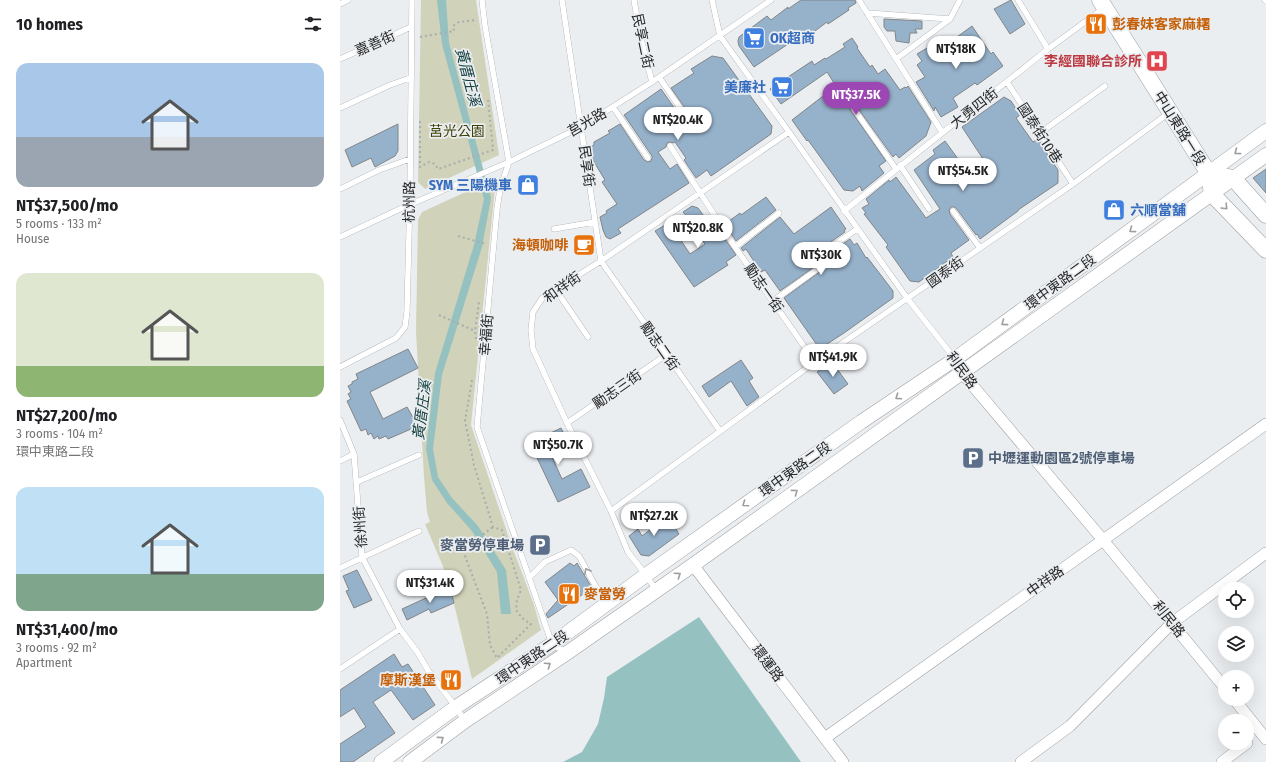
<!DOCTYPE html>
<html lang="en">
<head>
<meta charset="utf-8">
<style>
  :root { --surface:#fff; --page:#f2f2f2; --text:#202124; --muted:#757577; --accent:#9d47b4 }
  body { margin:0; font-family:"Fira Sans Condensed","Noto Sans TC",sans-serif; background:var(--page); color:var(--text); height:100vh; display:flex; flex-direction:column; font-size:15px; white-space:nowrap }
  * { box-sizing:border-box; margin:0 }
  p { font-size:13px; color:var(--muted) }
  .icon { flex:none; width:22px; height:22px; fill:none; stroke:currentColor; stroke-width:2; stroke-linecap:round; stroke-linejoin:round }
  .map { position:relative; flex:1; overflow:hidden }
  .panel { display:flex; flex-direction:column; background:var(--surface); width:340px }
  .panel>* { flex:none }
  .controls { position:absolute; left:878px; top:582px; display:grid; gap:8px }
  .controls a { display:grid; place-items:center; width:36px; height:36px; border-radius:50%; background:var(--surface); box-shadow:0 4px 16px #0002; font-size:20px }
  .price { position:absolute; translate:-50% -34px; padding:0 9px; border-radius:14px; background:#fff; color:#222; font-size:13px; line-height:26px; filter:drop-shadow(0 1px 2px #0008) }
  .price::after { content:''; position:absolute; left:50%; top:24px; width:12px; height:9px; margin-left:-6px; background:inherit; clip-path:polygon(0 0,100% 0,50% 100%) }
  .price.on { background:var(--accent); color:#fff }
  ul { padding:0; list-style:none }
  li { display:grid; align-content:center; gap:8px; height:212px; padding:0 16px }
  li span { display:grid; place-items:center; height:124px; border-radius:12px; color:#555 }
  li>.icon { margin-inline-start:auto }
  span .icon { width:72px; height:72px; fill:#fffc; stroke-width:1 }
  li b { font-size:17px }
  h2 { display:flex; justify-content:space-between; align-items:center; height:48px; padding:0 16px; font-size:17px }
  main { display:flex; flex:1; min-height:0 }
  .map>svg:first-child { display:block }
  .green { fill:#d0d2b9 }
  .water { fill:#95c1c1 }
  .building { fill:#96b1ca; stroke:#828588 }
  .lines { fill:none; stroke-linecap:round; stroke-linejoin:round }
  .service-casing { stroke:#9c9fa2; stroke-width:6 }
  .minor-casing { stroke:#9c9fa2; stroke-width:12 }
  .tertiary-casing { stroke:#9c9fa2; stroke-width:15 }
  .secondary-casing { stroke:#9c9fa2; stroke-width:17 }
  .path { stroke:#a9acae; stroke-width:2; stroke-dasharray:2 3; stroke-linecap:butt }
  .service { stroke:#fff; stroke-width:5.5 }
  .minor { stroke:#fff; stroke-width:11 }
  .tertiary { stroke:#fff; stroke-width:14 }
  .secondary { stroke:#fff; stroke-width:16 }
  .oneway { stroke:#9d9e9e }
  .labels { text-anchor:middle; stroke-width:3.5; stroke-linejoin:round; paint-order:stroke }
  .food-label { font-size:14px; font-weight:bold; fill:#c56008; stroke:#ebeef1; text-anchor:start }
  .shop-label { font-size:14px; font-weight:bold; fill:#366cbe; stroke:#ebeef1; text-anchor:start }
  .street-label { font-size:14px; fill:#262728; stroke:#ebeef1 }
  .health-label { font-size:14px; font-weight:bold; fill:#be3a42; stroke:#ebeef1; text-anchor:end }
  .park-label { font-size:14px; fill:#3e3f03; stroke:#ebeef1 }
  .service-label { font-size:14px; font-weight:bold; fill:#4e5e75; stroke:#ebeef1; text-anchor:start }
  .water-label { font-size:15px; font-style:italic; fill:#184242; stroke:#ebeef1 }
</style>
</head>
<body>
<main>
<section class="panel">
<h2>10 homes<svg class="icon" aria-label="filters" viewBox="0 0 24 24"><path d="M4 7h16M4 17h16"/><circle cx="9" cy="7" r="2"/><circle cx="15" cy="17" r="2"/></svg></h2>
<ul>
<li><span style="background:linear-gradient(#a9c7e8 60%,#9aa5b1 0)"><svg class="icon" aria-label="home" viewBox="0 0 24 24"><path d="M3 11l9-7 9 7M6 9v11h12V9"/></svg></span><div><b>NT$37,500/mo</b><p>5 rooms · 133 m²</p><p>House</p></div></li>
<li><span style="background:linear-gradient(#dfe7d0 75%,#8fb573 0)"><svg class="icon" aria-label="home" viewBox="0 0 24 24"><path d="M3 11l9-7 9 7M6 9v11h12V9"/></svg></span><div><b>NT$27,200/mo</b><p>3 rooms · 104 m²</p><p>環中東路二段</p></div></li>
<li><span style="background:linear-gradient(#bfe0f5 70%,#7fa58c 0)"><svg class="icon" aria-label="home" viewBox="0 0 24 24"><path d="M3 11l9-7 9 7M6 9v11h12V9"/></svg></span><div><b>NT$31,400/mo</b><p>3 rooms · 92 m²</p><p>Apartment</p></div></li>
</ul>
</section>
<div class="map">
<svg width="926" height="762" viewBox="0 0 926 762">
  <rect width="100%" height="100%" fill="#ebeef1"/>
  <path class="green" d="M81 0H136L159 155 85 189 78 182Z
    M156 178 131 425 170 541 194 605 201 630 132 679 110 587 102 564 85 524 90 522 87 512 84 477 76 331 78 220 82 212Z"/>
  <path class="water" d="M97 0H106L109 43 151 198 142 247 102 375 93 449 98 477 112 498 138 526 166 570 171 614H161L157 572 132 531 107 503 92 480 86 449 95 373 134 245 144 199 102 44Z
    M359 617 461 762H223L242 752 258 724 264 698 267 677Z"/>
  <path class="building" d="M461 0H515L516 3 508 8 509 10 488 24 487 22 463 40 460 36 414 67 399 46 398 41 399 37 427 16 431 20 448 7V9Z
    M671 0 685 24 670 34 654 9Z
    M544 19 582 21V29H575L577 33H570L569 43 556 41 555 31H547L544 27Z
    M632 26 651 54 653 52 663 66 637 85 635 83 613 98 618 107 601 117 595 107 594 111 576 82 585 77 577 65 582 61 577 54 587 48 594 60 610 49 606 45Z
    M512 38 518 47 517 48 530 67 532 65 538 74 545 69 560 90 565 87 566 88 568 86 591 122 586 136 559 158 556 154 553 157 517 107 514 105 511 106 510 109 511 111 546 161 539 166 544 173 522 191 520 186 513 191 504 190 468 140 467 141 452 120 496 86 487 72 441 104 430 89 472 61 474 65 485 58 486 59 505 47 503 44Z
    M372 56 383 58 432 126 431 134 371 176 367 170 356 178 344 160 346 158 335 142 333 143 330 142 327 143 326 147 318 152 330 169 337 164 349 183 278 229 281 233 270 239 266 237 263 230 260 217 267 213 266 211 277 204 262 182 265 180 254 162 250 147 254 145V142L270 133 268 131 280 124 304 160 308 162 311 161 312 158V156L284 115 321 89 349 129 353 131 356 130 357 127V125L331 88 354 73 351 69Z
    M664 97 671 101 680 115 676 118 693 142 698 139 711 160 718 170V183L678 210V211L640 239 637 234 636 235 616 208 614 207H611L609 210 610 214 629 240 611 253 613 257 579 282 570 281 546 247 548 245 524 214 526 213 522 208 529 204 526 199 549 180 550 182 556 177 586 218 600 209 574 170 595 154 593 150 605 141 626 170 643 159 622 127Z
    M58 124V151L55 156 35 167 31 158 12 167 5 150Z
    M926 169V193L913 178Z
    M426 197 436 210 396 241 385 224 400 213 401 215Z
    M352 206 358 208 375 231 378 229 396 255 386 262 388 265 354 287 315 231 327 224 333 231 334 230 350 254 365 244 350 222 351 221 343 212Z
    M491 207 506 229 504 230 505 232 473 254 471 257V260L474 262H477L510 239 514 245 517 243 526 258 527 257 553 291V298L504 333 484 346 477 345 444 298 481 271 483 268 482 265 479 264 477 265 440 291 425 270 421 272 406 249 403 251 401 248 440 217 454 234Z
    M68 349 78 368 30 392 43 419 67 407 78 426 48 439 46 436 39 439 38 436 34 439 31 433 28 435 26 429 21 431 7 401 11 399 8 394 11 392 8 386 12 384V382L18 379 16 374Z
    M401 360 413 378 409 381 419 397 407 406 391 381 369 397 362 386Z
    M492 362 508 384 494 394 477 372Z
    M221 428 230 446 211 455 222 479 241 469 250 487 218 502 190 443Z
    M328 516 339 534 309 556 301 555 289 536 298 529 302 536Z
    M230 563 234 566 237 563 252 588 208 618 206 614 218 600 205 582Z
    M17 570 32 600 14 608 6 591 9 590 3 576Z
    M110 587 114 603 91 613 89 609 67 620 62 609Z
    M54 654 62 667 68 664 95 705 73 720 51 690 33 702 55 733 13 762H0V744L26 727 14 708 0 717V690Z"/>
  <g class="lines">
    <g class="service-casing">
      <path id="service" d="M142 0 145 26 169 162 160 189 157 209 137 427 212 644 227 653
        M222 0 261 261 380 431
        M294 0 300 35 312 82
        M372 0 380 36 449 132 567 298 615 359 622 373
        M519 0 602 132
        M678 0 708 49
        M925 0 926 1
        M0 4 8 0
        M527 13 610 19
        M0 59 71 27
        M556 59 610 19 620 0
        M319 77 353 127
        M667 82 733 184
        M273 107 308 158
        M0 108 50 85 70 78
        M514 109 556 169
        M700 133 765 86
        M330 146 395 247 475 362
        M560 165 589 209
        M0 189 39 170 70 159
        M504 211 708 49 764 8
        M613 211 640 248
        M214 229 255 222
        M0 237 62 208 169 162 241 127 312 82 431 0
        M395 247 439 213
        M475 258 517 229
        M216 290 248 337
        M433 301 479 268
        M0 367 56 338 65 327 67 311 70 194 72 0
        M0 420 14 454 22 557 60 629 78 653 89 672 116 707 124 720
        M227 423 326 355
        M0 461 14 454
        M17 482 79 455
        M271 511 475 362 733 184 830 112
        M0 568 79 531
        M189 578 205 562 231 550 239 556 266 605
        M316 590 306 575 288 552 271 511 227 423 193 349 191 330 193 312 203 297 261 261 449 132
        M0 669 60 629"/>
    </g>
    <g class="minor-casing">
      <path id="minor" d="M622 373 763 540 885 688
        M353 565 503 762
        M894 699 926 739
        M485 738 926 424
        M681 762 730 726 832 623 926 553
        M882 762 907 743"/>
    </g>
    <g class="tertiary-casing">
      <path id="tertiary" d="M41 762 116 707 212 644 306 575 521 422 615 359 926 131
        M70 762 125 721 227 653 353 565 926 155"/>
    </g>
    <g class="secondary-casing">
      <path id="secondary" d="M760 0 869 174 872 194 926 250
        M869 174 893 178 926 215"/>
    </g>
    <path class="path" d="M80 37 114 31 113 26 119 22 136 20
      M80 121V167L89 162 95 164 98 169 153 150 148 99
      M118 236 146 244
      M99 315 135 331
      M136 339 135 331 139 302
      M132 380 125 421 134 465 153 527 162 530 181 590 177 600 176 610 182 618 191 624 157 658 150 645 147 614 122 548 129 545 153 527"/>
    <use href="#service" class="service"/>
    <use href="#minor" class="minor"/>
    <use href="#tertiary" class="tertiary"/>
    <use href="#secondary" class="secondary"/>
  </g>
  <defs><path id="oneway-chevron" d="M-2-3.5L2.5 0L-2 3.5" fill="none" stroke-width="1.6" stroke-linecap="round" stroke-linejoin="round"/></defs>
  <g class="oneway">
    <use href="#oneway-chevron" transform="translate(897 152) rotate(143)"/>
    <use href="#oneway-chevron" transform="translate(885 207) rotate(46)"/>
    <use href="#oneway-chevron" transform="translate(792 230) rotate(144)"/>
    <use href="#oneway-chevron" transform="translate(664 323) rotate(144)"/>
    <use href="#oneway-chevron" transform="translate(558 397) rotate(146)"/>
    <use href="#oneway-chevron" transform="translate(455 492) rotate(-36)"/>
    <use href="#oneway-chevron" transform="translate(405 504) rotate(145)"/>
    <use href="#oneway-chevron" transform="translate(247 571) rotate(-119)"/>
    <use href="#oneway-chevron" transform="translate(338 575) rotate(-34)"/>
    <use href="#oneway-chevron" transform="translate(208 665) rotate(-34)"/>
    <use href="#oneway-chevron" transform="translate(101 739) rotate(-37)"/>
  </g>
  <defs>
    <g id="restaurant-square" transform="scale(1.15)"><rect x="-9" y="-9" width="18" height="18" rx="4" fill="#e8710a" stroke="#ebeef1"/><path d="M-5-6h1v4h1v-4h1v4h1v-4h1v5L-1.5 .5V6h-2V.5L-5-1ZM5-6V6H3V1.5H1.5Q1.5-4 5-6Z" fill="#fff"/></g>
    <g id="supermarket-square" transform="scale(1.15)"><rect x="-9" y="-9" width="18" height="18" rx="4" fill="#3f7fe0" stroke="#ebeef1"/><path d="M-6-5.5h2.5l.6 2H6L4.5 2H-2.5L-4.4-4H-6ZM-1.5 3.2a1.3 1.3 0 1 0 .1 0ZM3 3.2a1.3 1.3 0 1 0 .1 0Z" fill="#fff"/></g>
    <g id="hospital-square" transform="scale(1.15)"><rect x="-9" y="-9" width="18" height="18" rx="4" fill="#e0444e" stroke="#ebeef1"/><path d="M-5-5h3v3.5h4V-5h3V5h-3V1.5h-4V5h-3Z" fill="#fff"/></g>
    <g id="shop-square" transform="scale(1.15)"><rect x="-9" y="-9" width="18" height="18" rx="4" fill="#3f7fe0" stroke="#ebeef1"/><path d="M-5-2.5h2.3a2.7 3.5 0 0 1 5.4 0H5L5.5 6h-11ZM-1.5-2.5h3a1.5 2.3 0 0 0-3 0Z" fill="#fff"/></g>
    <g id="cafe-square" transform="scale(1.15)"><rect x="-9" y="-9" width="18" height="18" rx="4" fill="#e8710a" stroke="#ebeef1"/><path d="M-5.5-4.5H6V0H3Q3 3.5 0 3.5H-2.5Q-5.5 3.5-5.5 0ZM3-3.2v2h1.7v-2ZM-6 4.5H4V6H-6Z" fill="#fff"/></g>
    <g id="parking-square" transform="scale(1.15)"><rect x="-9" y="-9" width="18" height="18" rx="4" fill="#5c6f8a" stroke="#ebeef1"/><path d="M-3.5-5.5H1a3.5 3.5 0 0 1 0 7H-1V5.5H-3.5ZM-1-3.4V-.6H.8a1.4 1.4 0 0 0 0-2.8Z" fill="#fff"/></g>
  </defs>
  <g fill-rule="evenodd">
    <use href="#restaurant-square" x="756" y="24"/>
    <use href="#supermarket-square" x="414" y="38"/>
    <use href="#hospital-square" x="817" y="61"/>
    <use href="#supermarket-square" x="442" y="87"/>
    <use href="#shop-square" x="188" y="185"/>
    <use href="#shop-square" x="774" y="210"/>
    <use href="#cafe-square" x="244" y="245"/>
    <use href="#parking-square" x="633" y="458"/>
    <use href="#parking-square" x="200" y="545"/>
    <use href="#restaurant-square" x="229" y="594"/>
    <use href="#restaurant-square" x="111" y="680"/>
  </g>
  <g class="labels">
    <g class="food-label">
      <text x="772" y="29">彭春妹客家麻糬</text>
      <text x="228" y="250" text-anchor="end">海頓咖啡</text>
      <text x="244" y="599">麥當勞</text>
      <text x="96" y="685" text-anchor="end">摩斯漢堡</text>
    </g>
    <g class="shop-label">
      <text x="430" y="43">OK超商</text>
      <text x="426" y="92" text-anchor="end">美廉社</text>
      <text x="172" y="190" text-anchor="end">SYM 三陽機車</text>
      <text x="790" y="215">六順當舖</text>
    </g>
    <g class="street-label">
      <text transform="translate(303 41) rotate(78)" y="5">民享二街</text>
      <text transform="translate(35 43) rotate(-24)" y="5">嘉善街</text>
      <text transform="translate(634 108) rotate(-38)" y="5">大勇四街</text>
      <text transform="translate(247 122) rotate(-30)" y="5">莒光路</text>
      <text transform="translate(840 128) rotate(58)" y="5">中山東路一段</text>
      <text transform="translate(700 133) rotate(57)" y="5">國泰街10巷</text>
      <text transform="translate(247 166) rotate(82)" y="5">民享街</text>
      <text transform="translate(69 202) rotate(-89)" y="5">杭州路</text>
      <text transform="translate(605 272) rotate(-35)" y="5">國泰街</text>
      <text transform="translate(720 282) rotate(-36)" y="5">環中東路二段</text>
      <text transform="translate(222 287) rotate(-35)" y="5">和祥街</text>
      <text transform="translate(424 288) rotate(55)" y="5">勵志一街</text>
      <text transform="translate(146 335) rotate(-85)" y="5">幸福街</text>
      <text transform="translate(320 346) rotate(55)" y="5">勵志二街</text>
      <text transform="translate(622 370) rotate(54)" y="5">利民路</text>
      <text transform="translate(277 389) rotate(-35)" y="5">勵志三街</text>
      <text transform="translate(455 469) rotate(-35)" y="5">環中東路二段</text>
      <text transform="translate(20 527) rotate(-94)" y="5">徐州街</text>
      <text transform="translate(705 581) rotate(-35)" y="5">中祥路</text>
      <text transform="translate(829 619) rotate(51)" y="5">利民路</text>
      <text transform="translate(192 657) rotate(-34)" y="5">環中東路二段</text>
      <text transform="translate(428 663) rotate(53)" y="5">環運路</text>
    </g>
    <g class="health-label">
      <text x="802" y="66">李經國聯合診所</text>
    </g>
    <g class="park-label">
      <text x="117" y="136">莒光公園</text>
    </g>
    <g class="service-label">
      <text x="648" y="463">中壢運動園區2號停車場</text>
      <text x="184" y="550" text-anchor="end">麥當勞停車場</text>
    </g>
    <g class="water-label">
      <text transform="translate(128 77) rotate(75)" y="5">黃厝庄溪</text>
      <text transform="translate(82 410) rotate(-83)" y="5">黃厝庄溪</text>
    </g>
  </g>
</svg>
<div class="controls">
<a><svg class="icon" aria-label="locate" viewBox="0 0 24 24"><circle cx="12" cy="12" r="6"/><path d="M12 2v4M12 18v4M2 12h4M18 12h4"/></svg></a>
<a><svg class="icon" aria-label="layers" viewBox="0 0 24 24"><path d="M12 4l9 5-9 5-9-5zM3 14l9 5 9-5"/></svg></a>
<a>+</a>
<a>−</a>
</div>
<b class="price" style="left:616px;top:70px">NT$18K</b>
<b class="price on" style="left:516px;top:116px">NT$37.5K</b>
<b class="price" style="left:338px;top:141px">NT$20.4K</b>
<b class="price" style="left:623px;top:192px">NT$54.5K</b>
<b class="price" style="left:358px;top:249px">NT$20.8K</b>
<b class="price" style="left:481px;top:276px">NT$30K</b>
<b class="price" style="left:493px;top:378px">NT$41.9K</b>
<b class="price" style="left:218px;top:466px">NT$50.7K</b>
<b class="price" style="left:314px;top:537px">NT$27.2K</b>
<b class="price" style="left:90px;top:604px">NT$31.4K</b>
</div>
</main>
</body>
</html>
